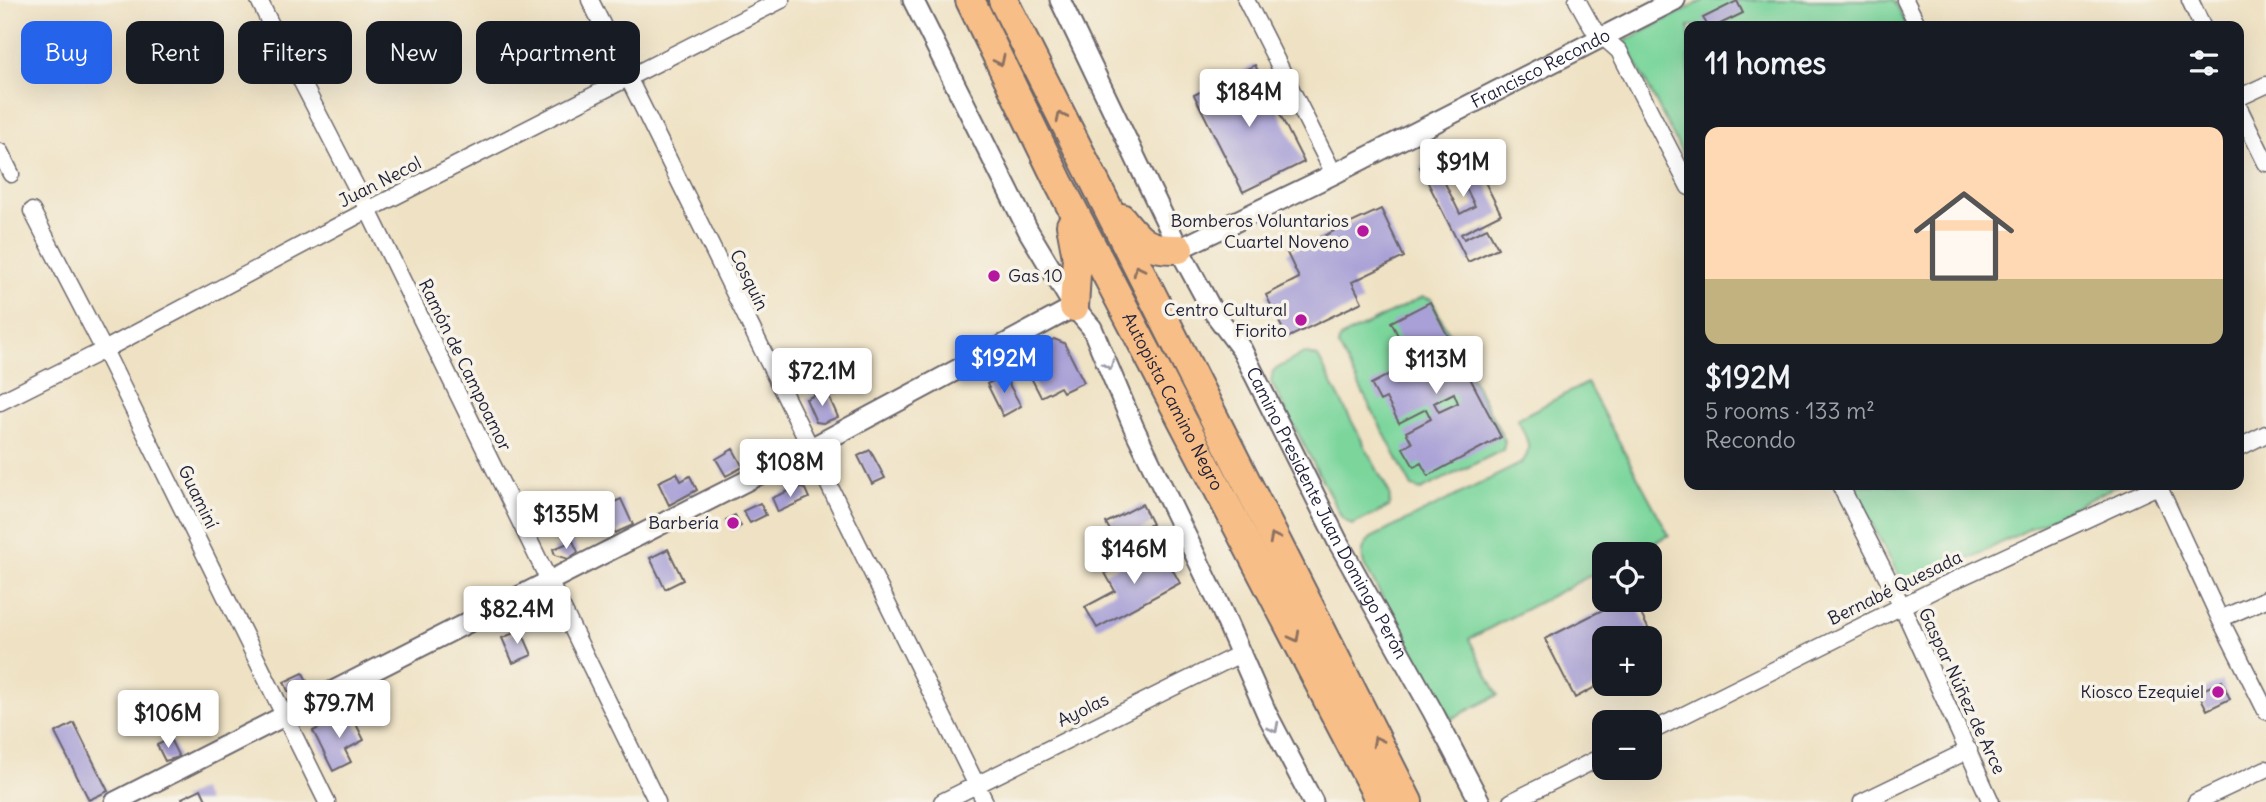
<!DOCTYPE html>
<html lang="en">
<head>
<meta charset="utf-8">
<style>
  :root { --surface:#171b24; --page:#242831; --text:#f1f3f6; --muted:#9ea1a6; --line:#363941; --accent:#2563eb }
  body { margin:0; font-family:Delius,sans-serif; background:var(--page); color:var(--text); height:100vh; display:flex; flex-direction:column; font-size:26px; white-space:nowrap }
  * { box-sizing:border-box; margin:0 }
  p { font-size:23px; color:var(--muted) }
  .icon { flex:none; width:38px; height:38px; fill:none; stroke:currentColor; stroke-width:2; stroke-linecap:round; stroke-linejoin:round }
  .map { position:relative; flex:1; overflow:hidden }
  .panel { position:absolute; left:1684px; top:21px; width:560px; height:469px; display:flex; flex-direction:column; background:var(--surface); border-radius:14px; box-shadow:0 7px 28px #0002 }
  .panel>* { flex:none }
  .top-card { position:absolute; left:21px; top:21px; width:665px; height:63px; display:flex; gap:14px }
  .controls { position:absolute; left:1592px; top:542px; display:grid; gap:14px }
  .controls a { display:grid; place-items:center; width:70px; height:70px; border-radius:14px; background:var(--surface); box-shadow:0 7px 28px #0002; font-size:35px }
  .price { position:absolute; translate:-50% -60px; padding:0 16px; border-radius:7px; background:#fff; color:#222; font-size:23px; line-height:46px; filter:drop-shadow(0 2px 4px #0008) }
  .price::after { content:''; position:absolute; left:50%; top:42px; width:21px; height:16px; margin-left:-10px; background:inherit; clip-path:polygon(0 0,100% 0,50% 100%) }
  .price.selected { background:var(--accent); color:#fff }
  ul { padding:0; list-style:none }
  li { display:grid; align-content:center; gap:14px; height:371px; padding:0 21px }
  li+li { border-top:2px solid var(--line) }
  li span { display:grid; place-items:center; height:217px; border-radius:14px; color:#555 }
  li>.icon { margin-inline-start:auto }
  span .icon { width:126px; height:126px; fill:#fffc; stroke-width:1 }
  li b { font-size:30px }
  h2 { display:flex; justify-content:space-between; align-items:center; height:84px; padding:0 21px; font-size:30px }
  .pill { padding:0 24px; border-radius:14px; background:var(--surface); box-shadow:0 7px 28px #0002; font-size:24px; line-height:63px }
  .pill.selected { background:var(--accent); color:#fff }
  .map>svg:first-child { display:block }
  .green { fill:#7cd69c; stroke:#4f7c6c; stroke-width:2 }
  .building { fill:#a8a0d6; fill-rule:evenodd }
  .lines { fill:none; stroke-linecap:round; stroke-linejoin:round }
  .minor-casing { stroke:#6a656b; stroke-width:19 }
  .tertiary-casing { stroke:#6a656b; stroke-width:23 }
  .motorway-casing { stroke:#6a656b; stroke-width:32 }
  .minor { stroke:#fff; stroke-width:16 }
  .tertiary { stroke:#fff; stroke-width:19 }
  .motorway { stroke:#f7be87; stroke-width:28 }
  .oneway { stroke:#8c7061 }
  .oneway2 { stroke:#9c9ca7 }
  .poi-dot { fill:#b5179e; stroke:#f7f3e8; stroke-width:2.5 }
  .labels { text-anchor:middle; stroke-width:7; stroke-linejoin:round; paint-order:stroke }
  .street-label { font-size:18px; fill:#22223b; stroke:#f7f3e8 }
  .poi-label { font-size:18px; fill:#22223b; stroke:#f7f3e8; text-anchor:end }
</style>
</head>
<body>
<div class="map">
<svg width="2266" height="802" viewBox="0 0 2266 802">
  <rect width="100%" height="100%" fill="#f7f3e8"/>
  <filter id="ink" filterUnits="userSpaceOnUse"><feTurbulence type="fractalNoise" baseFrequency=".0143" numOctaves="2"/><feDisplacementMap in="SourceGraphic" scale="14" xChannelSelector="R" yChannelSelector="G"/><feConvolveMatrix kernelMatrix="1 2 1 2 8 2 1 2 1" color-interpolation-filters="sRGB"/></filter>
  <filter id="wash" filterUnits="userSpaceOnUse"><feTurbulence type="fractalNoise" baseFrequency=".00686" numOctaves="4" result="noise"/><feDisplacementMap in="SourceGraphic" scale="28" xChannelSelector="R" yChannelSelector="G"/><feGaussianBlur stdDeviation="1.57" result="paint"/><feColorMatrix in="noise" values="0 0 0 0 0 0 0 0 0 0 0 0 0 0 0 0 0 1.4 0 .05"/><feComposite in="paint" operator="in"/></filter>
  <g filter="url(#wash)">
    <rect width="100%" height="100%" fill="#efe2c4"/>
    <path class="green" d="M1704 0H1894L1907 26H1689V167L1625 41Z
      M1422 297 1431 299 1505 441 1503 450 1421 490 1412 487 1338 345 1340 338Z
      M1304 353 1318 357 1390 494 1389 507 1352 525 1342 518 1271 382 1273 371Z
      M1587 383 1669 535 1631 555H1605V568L1469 639 1498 695 1451 719 1364 565C1361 553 1362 547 1371 538L1520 464C1536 450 1525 435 1517 419Z
      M1852 485H2118L1906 590Z"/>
    <g id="blocks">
      <path class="building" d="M1737 1 1743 13 1716 26H1708L1703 18Z
        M1255 65 1304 162 1243 192 1194 95Z
        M1466 144 1501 214 1461 234 1464 239 1487 228 1498 248 1468 262 1420 167ZM1457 170 1475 206 1460 214 1442 177Z
        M1381 209 1404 257 1352 282 1362 302 1287 338 1266 295 1299 278 1287 253Z
        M1430 302 1501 437 1428 476 1421 463 1414 467 1403 448 1412 443 1406 432 1431 419 1426 409 1399 423 1386 398 1380 401 1371 384 1434 351 1428 339 1406 351 1391 322ZM1454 393 1458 403 1439 412 1434 403Z
        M1054 339 1064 343 1084 382 1063 392 1060 387 1041 397 1025 366 1044 356 1039 348Z
        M1004 375 1021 406 1003 416 987 384Z
        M826 390 838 417 823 423 816 422 806 399Z
        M733 449 743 467 726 476 716 459Z
        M870 450 885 478 872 484 858 456Z
        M677 473 681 481 690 476 697 490 669 505 658 482Z
        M798 487 805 489 809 498 778 512 772 498Z
        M621 499 633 525 615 533 603 507Z
        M760 503 766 515 750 523 743 511Z
        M1142 504 1152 524 1116 542 1106 523Z
        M735 515 741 526 732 531 726 520Z
        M573 541 578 552 568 559 555 555 553 549Z
        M1159 545 1180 583 1097 628 1085 607 1115 591 1105 573Z
        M668 549 683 580 665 589 650 558Z
        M1622 600H1634L1661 654 1650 659V639H1605V682L1575 698 1545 639Z
        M521 630 532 655 513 663 502 638Z
        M303 673 311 689 300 694 288 691 284 682Z
        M2222 681 2230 699 2207 710 2198 692Z
        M350 712 364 740 345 750 351 762 333 771 313 731Z
        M74 723 108 791 89 800 55 733Z
        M170 739 179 757 165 761 157 745Z
        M201 789 207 802H184L182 798Z"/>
    </g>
  </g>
  <g filter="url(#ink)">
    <use href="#blocks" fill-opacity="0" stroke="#6a656b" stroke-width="2"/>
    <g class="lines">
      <g class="minor-casing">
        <path id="minor" d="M259 0 272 27
          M590 0 985 802
          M1246 0 1334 174
          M1577 0 1592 27 1619 51 1689 187
          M1905 0 1918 26
          M2190 0 2202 26
          M290 59 368 210 657 802
          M2238 98 2266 85
          M2238 106 2266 163
          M0 152 11 174
          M32 211 104 350 327 802
          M0 402 104 350 368 210 781 0
          M2238 448 2266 434
          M1840 485 1902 606 1991 802
          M2158 485 2220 619 2266 711
          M2220 619 2266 599
          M1650 732 1942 586 2160 485
          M942 802 1242 653
          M1511 802 1605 755
          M1862 802 1969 750
          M2196 802 2266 769"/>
      </g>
      <g class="tertiary-casing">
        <g id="tertiary">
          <path d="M913 0 1029 232 1074 307 1092 328 1134 428 1218 602 1267 714 1313 802"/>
          <path id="s1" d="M1060 0 1179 249 1212 310 1242 350 1338 542 1433 712 1480 802"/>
          <path id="s2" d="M1179 249 1334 174 1675 0"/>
          <path d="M115 802 811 448 1074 307"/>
        </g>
      </g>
      <g class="motorway-casing">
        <g id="motorway">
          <path id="s3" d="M970 0 1060 185 1381 802"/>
          <path d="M1003 0 1408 802"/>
          <path d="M1121 218C1140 242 1147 250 1179 249"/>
          <path d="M1071 225 1077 257 1074 307"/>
        </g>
      </g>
      <use href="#minor" class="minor"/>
      <use href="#tertiary" class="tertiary"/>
      <use href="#motorway" class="motorway"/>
    </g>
    <defs><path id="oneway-chevron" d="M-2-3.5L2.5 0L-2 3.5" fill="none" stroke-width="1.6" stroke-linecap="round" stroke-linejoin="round" transform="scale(1.75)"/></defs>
    <g class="oneway">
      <use href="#oneway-chevron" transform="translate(1000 61) rotate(64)"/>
      <use href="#oneway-chevron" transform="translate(1061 117) rotate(-116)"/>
      <use href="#oneway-chevron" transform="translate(1138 270) rotate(-117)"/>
      <use href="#oneway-chevron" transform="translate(1274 538) rotate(-117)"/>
      <use href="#oneway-chevron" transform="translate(1295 637) rotate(62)"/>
      <use href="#oneway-chevron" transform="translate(1377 741) rotate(-117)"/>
    </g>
    <g class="oneway2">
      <use href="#oneway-chevron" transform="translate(1109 365) rotate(68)"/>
      <use href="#oneway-chevron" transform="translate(1274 728) rotate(63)"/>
    </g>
  </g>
  <g class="poi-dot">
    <circle cx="1363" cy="231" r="7"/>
    <circle cx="994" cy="276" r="7"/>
    <circle cx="1301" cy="320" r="7"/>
    <circle cx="733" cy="523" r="7"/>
    <circle cx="2218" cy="692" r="7"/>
  </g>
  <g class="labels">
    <g class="street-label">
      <text dy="6" stroke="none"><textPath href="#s2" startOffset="404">Francisco Recondo</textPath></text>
      <text transform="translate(380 182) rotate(-27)" y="6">Juan Necol</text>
      <text transform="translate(749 280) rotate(64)" y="6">Cosquín</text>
      <text transform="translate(465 365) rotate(64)" y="6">Ramón de Campoamor</text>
      <text dy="6" stroke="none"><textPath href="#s3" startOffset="450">Autopista Camino Negro</textPath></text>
      <text transform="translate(198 497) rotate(64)" y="6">Guaminí</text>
      <text dy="6" stroke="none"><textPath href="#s1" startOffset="579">Camino Presidente Juan Domingo Perón</textPath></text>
      <text transform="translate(1895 588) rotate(-26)" y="6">Bernabé Quesada</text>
      <text transform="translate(1962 691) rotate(65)" y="6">Gaspar Núñez de Arce</text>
      <text transform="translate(1083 710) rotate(-26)" y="6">Ayolas</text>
    </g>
    <g class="poi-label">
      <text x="1349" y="227">Bomberos Voluntarios<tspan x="1349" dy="21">Cuartel Noveno</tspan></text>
      <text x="1008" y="282" text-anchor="start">Gas 10</text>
      <text x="1287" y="316">Centro Cultural<tspan x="1287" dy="21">Fiorito</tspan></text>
      <text x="719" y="529">Barbería</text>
      <text x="2204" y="698">Kiosco Ezequiel</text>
    </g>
  </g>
</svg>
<div class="controls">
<a><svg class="icon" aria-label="locate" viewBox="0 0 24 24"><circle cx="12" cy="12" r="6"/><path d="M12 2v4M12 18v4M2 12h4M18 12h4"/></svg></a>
<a>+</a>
<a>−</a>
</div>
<b class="price" style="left:1249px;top:129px">$184M</b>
<b class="price" style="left:1463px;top:199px">$91M</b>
<b class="price selected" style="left:1004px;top:395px">$192M</b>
<b class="price" style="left:1436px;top:396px">$113M</b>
<b class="price" style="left:822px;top:408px">$72.1M</b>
<b class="price" style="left:790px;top:499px">$108M</b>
<b class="price" style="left:566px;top:551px">$135M</b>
<b class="price" style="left:1134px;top:586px">$146M</b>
<b class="price" style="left:517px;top:646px">$82.4M</b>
<b class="price" style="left:339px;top:740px">$79.7M</b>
<b class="price" style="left:168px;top:750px">$106M</b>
<div class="top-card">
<a class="pill selected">Buy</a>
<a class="pill">Rent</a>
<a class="pill">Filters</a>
<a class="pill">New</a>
<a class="pill">Apartment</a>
</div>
<section class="panel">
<h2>11 homes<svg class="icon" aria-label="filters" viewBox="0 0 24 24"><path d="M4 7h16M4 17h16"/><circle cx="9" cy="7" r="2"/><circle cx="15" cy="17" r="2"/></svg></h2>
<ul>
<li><span style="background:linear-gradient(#ffd9b3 70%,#c2b280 0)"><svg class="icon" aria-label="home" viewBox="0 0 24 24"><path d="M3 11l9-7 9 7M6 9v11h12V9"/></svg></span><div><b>$192M</b><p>5 rooms · 133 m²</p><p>Recondo</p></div></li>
</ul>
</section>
</div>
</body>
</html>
